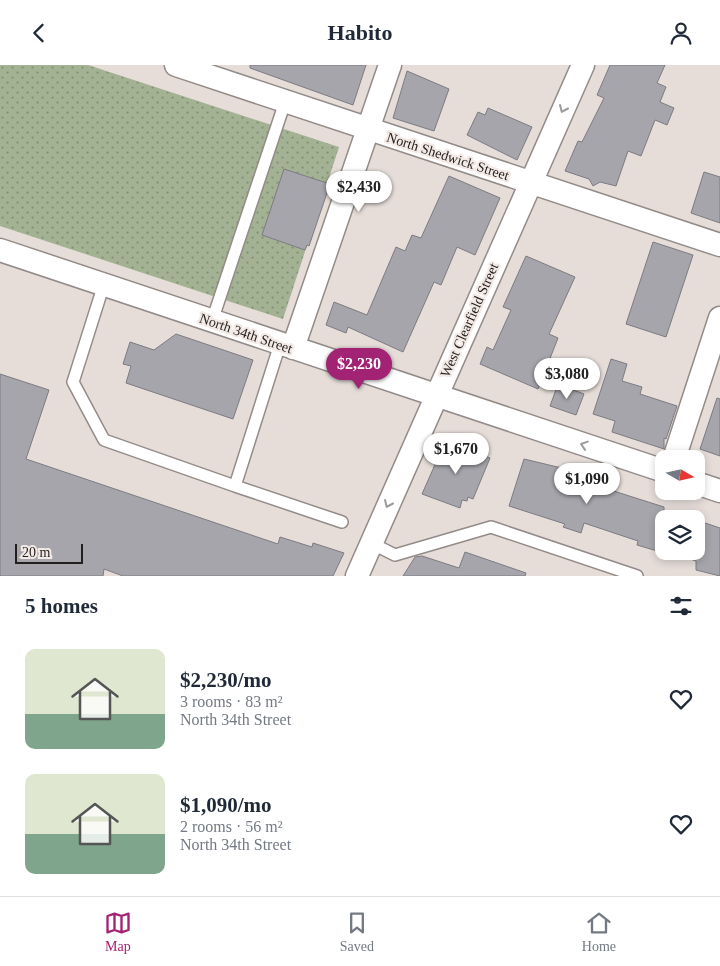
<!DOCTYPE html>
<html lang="en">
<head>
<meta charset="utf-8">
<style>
  :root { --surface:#fff; --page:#f6f6f7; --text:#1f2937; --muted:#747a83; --line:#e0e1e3; --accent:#a22274 }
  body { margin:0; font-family:Georgia,serif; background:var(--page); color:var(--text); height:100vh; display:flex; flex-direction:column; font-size:19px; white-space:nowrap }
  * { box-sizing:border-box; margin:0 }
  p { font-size:16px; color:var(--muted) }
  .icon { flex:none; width:28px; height:28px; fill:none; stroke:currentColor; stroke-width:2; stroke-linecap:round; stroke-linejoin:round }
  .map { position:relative; height:511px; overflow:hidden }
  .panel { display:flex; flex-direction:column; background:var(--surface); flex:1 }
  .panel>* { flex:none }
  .needle { width:32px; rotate:99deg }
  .controls { position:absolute; left:655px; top:385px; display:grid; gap:10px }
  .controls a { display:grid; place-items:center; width:50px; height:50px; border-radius:10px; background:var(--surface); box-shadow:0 2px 8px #0003; font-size:25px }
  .scale { position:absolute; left:15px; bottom:12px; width:68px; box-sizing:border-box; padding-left:5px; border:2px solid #221f1e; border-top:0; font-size:14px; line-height:18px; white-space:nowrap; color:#221f1e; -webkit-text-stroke:4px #f3eae6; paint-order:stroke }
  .price { position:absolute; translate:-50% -42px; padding:0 11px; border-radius:18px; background:#fff; color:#222; font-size:16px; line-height:32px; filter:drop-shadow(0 1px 2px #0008) }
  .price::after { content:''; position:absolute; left:50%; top:30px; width:15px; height:11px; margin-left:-8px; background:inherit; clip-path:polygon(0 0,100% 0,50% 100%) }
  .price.current { background:var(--accent); color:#fff }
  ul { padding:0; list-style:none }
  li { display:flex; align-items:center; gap:15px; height:125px; padding:0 25px }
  li span { display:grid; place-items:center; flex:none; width:140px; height:100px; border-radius:10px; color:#555 }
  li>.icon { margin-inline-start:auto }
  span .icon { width:60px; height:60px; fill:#fffc; stroke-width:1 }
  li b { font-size:21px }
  h2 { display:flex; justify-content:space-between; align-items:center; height:60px; padding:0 25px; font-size:21px }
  header { display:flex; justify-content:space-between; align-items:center; height:65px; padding:0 25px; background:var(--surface); font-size:22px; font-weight:700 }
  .dock { display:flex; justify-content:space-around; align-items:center; height:70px; border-top:1px solid var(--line); background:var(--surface); font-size:14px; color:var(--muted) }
  .dock a { display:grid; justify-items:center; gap:2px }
  .dock .current { color:var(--accent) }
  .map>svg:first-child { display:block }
  .grass { fill:url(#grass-dots) }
  .building { fill:#a6a5ac; stroke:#7c7b82 }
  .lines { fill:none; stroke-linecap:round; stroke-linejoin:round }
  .lane-casing { stroke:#938b88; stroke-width:14 }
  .street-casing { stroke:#938b88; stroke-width:25 }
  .lane { stroke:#fff; stroke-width:11 }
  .street { stroke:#fff; stroke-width:22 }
  .oneway { stroke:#9c9a9a }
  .labels { text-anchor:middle; stroke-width:4.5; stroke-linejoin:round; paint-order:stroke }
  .street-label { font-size:14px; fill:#221f1e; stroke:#f3eae6 }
</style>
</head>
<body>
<header><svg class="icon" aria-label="back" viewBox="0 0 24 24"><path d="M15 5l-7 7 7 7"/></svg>Habito<svg class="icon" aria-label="person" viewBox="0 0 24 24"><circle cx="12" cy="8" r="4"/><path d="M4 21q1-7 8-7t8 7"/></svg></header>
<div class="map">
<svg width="720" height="511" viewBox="0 0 720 511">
  <defs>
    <pattern id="grass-dots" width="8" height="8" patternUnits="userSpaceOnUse" patternTransform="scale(1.25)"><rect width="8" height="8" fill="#a2b292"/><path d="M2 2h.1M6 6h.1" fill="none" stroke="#849077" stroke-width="1.8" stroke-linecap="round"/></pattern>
  </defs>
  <rect width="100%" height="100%" fill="#e6ddd9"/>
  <path class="grass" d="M0 0H88L339 82 283 254 0 161Z"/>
  <path class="building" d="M250 0H366L353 40 250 3Z
    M610 0H665L657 18 666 22 660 37 674 43 667 60 655 55 641 91 628 86 616 121 600 117 593 121 589 114 565 106 578 76 582 77 604 33 597 30Z
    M407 6 449 24 434 66 393 53Z
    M488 43 532 62 517 95 467 70 478 47 485 50Z
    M284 104 330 119 309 181 307 180 305 185 262 170Z
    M704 107 720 112V158L691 148Z
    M449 111 500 133 475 190 457 182 441 220 434 217 403 287 348 262 346 268 326 260 334 237 367 250 396 182 405 186 412 170 421 173Z
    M653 177 693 190 666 272 626 259Z
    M526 191 575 212 549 269 558 273 538 324 480 299 487 282 493 285 511 245 503 242Z
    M176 269 253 295 233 354 126 318 131 301 123 299 130 277 154 285Z
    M611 294 627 299 622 316 642 322 640 329 677 341 666 374 664 373V384L612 367 615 356 593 349Z
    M0 309 49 325 26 394 278 479 280 472 312 482 313 478 344 488 333 511H123L104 504 103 511H0Z
    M558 319 584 329 576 350 550 341Z
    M717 333 720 334V391L700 384Z
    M445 377 490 393 473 434 468 432 467 436 462 435 460 443 422 429Z
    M524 394 570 405 569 410 579 413V415L664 442V488L637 480 638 476 584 458 581 468 563 462 565 459 509 441Z
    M696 455 720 463V511L696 505V496L668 486H696Z
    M465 487 526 508 525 511H403L415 492 422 491 459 503Z"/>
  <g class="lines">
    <g class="lane-casing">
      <path id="lane" d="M104 219 73 317 104 375 235 421
        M212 256 285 37
        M280 279 235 421 342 457
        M371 478 395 490 491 462 637 511"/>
    </g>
    <g class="street-casing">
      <path id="street" d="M176 0 720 180
        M0 185 664 406
        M293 283 390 0
        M674 394 720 253
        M696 418 720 426
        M357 511 583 0"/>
    </g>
    <use href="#lane" class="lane"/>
    <use href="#street" class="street"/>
  </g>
  <defs><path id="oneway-chevron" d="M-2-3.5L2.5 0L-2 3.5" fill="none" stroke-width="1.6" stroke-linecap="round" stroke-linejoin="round" transform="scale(1.25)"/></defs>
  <g class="oneway">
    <use href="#oneway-chevron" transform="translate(563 44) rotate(114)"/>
    <use href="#oneway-chevron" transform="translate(584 380) rotate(-162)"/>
    <use href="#oneway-chevron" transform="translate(388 439) rotate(114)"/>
  </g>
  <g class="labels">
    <g class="street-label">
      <text transform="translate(448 91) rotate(18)" y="5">North Shedwick Street</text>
      <text transform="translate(469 255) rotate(-66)" y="5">West Clearfield Street</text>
      <text transform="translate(246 268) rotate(19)" y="5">North 34th Street</text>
    </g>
  </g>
</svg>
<div class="controls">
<a><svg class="needle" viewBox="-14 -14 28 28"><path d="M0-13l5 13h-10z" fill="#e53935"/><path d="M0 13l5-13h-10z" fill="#747a83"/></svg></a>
<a><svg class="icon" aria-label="layers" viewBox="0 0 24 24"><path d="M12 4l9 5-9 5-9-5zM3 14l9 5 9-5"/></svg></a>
</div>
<div class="scale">20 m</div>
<b class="price" style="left:359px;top:148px">$2,430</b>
<b class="price current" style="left:359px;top:325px">$2,230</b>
<b class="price" style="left:567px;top:335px">$3,080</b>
<b class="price" style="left:456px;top:410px">$1,670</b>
<b class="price" style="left:587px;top:440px">$1,090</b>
</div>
<section class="panel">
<h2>5 homes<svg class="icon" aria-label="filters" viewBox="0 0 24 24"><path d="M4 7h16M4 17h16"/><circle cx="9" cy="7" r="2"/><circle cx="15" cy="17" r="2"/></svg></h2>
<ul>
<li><span style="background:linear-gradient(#dfe7d0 65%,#7fa58c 0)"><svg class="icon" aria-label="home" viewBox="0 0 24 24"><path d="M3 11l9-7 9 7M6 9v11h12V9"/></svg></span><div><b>$2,230/mo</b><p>3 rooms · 83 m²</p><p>North 34th Street</p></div><svg class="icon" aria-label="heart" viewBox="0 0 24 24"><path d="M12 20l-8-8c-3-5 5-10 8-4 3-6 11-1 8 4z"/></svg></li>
<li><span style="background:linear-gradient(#dfe7d0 60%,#7fa58c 0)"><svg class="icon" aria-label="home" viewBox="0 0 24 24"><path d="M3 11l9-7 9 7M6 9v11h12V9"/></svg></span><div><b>$1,090/mo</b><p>2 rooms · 56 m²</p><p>North 34th Street</p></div><svg class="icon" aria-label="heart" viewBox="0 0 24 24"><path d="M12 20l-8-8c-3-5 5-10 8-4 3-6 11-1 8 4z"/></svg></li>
</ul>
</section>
<nav class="dock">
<a class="current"><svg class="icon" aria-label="map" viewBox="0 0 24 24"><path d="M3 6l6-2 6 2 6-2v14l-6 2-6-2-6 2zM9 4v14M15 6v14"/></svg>Map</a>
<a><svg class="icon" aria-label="saved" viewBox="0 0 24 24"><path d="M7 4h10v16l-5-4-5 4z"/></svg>Saved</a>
<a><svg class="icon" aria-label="home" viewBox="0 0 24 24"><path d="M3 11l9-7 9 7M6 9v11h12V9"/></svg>Home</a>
</nav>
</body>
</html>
